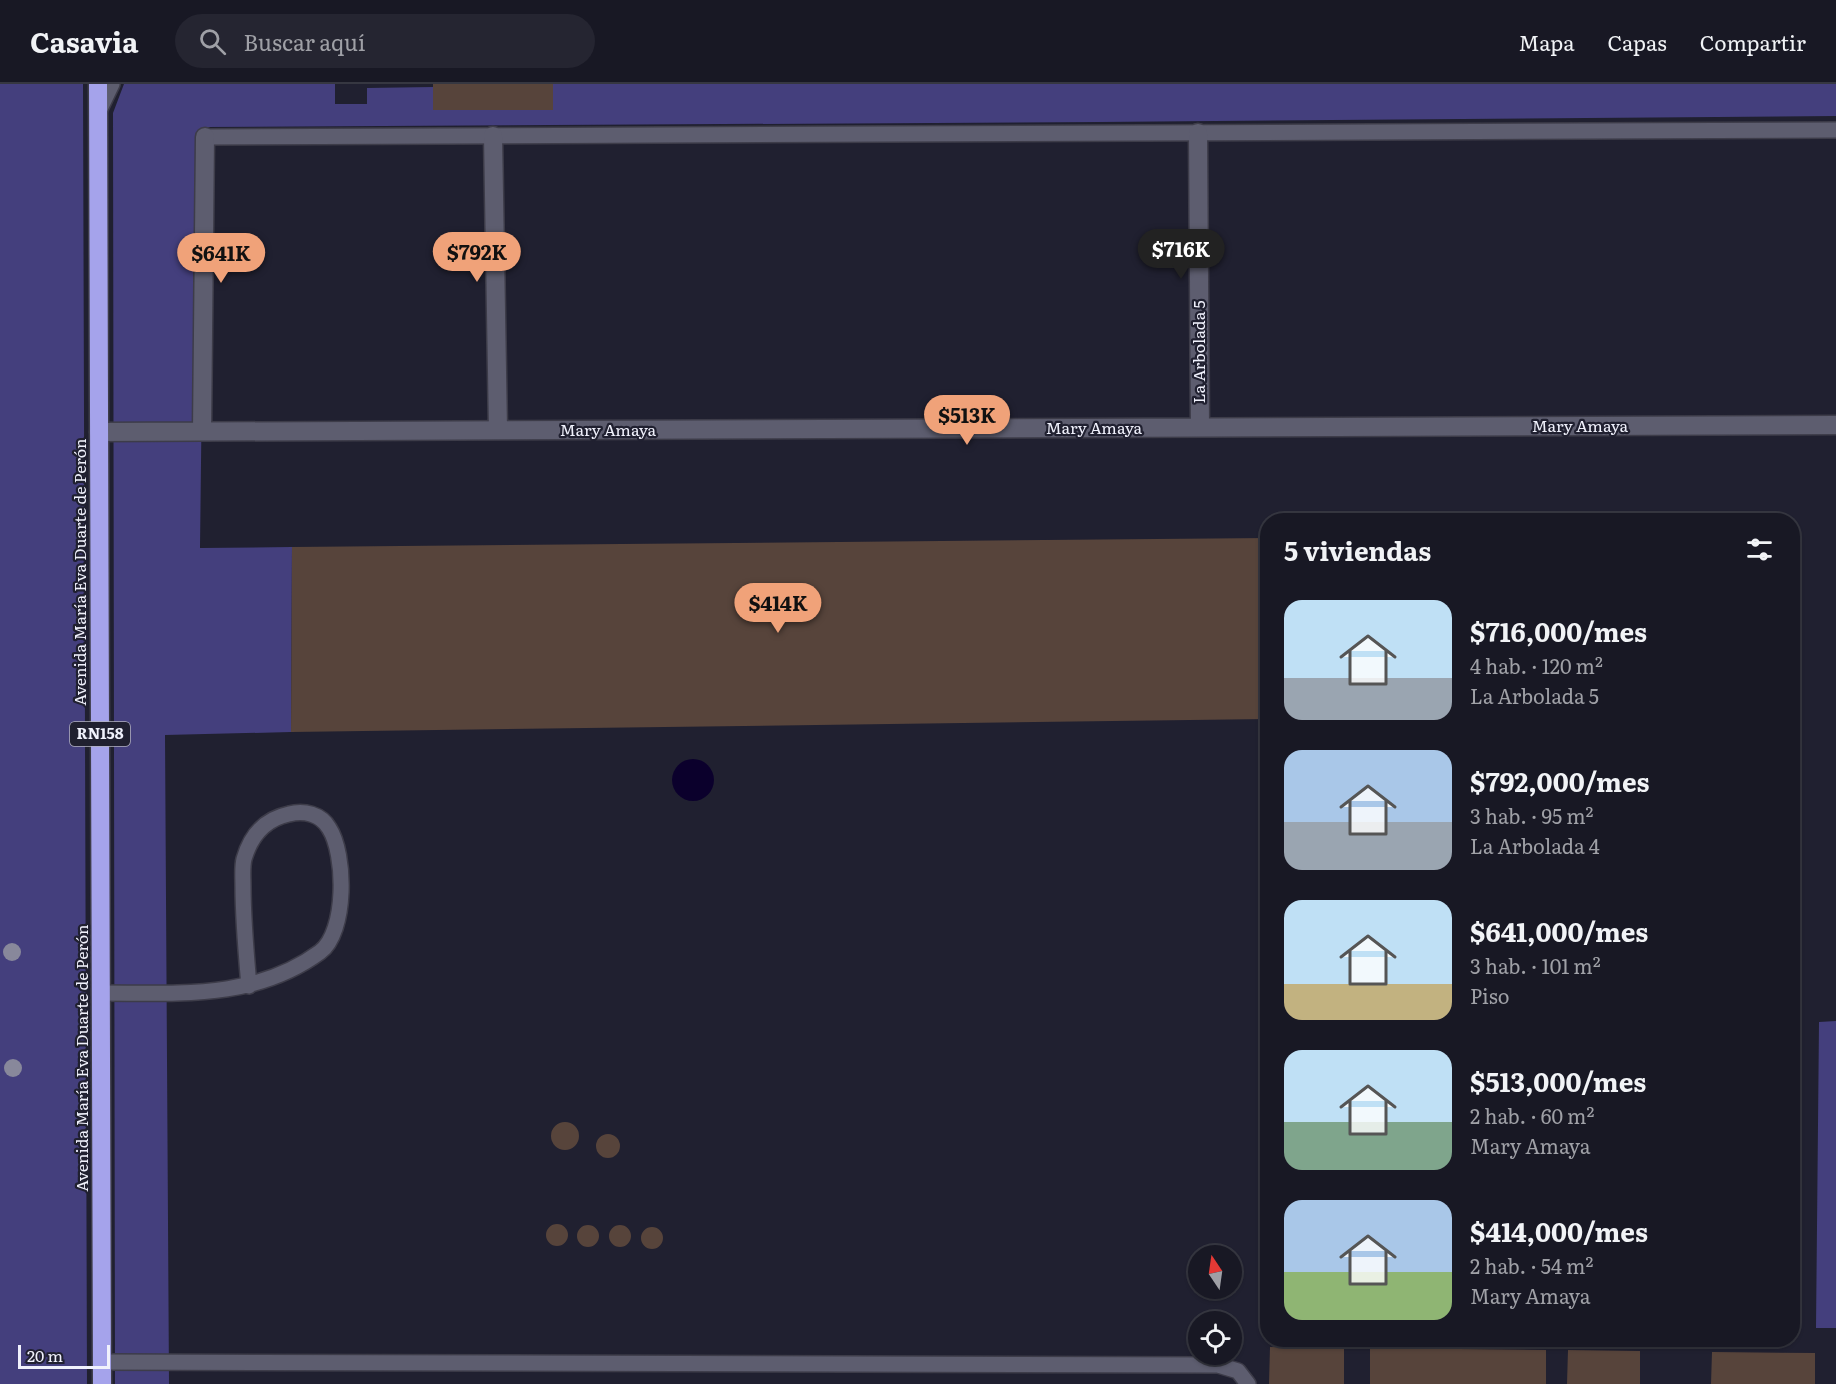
<!DOCTYPE html>
<html lang="es">
<head>
<meta charset="utf-8">
<style>
  :root { --surface:#181824; --page:#252531; --text:#f1f3f6; --muted:#9fa0a6; --line:#363741; --accent:#f0a279 }
  body { margin:0; font-family:Literata,serif; background:var(--page); color:var(--text); height:100vh; display:flex; flex-direction:column; font-size:22px; white-space:nowrap }
  * { box-sizing:border-box; margin:0 }
  p { font-size:20px; color:var(--muted) }
  .icon { flex:none; width:33px; height:33px; fill:none; stroke:currentColor; stroke-width:2; stroke-linecap:round; stroke-linejoin:round }
  .map { position:relative; flex:1; overflow:hidden }
  .sheet { position:absolute; left:1260px; top:429px; width:540px; height:834px; display:flex; flex-direction:column; background:var(--surface); border-radius:24px; box-shadow:0 2px 4px #0004,0 0 0 2px var(--line) }
  .sheet>* { flex:none }
  .needle { width:39px; rotate:347deg }
  .buttons { position:absolute; left:1188px; top:1161px; display:grid; gap:12px }
  .buttons a { display:grid; place-items:center; width:54px; height:54px; border-radius:50%; background:var(--surface); box-shadow:0 2px 4px #0004,0 0 0 2px var(--line); font-size:30px }
  .scale { position:absolute; left:18px; bottom:15px; width:92px; box-sizing:border-box; padding-left:6px; border:3px solid #f0f1fc; border-top:0; font-size:16px; line-height:21px; white-space:nowrap; color:#f0f1fc; -webkit-text-stroke:4px #202030; paint-order:stroke }
  .price { position:absolute; translate:-50% -51px; padding:0 14px; border-radius:21px; background:var(--accent); color:#111; font-size:20px; line-height:39px; filter:drop-shadow(0 2px 3px #0008) }
  .price::after { content:''; position:absolute; left:50%; top:36px; width:18px; height:14px; margin-left:-9px; background:inherit; clip-path:polygon(0 0,100% 0,50% 100%) }
  .price.on { background:#222; color:#fff }
  ul { padding:0; list-style:none }
  li { display:flex; align-items:center; gap:18px; height:150px; padding:0 24px }
  li span { display:grid; place-items:center; flex:none; width:168px; height:120px; border-radius:18px; color:#555 }
  li>.icon { margin-inline-start:auto }
  span .icon { width:72px; height:72px; fill:#fffc; stroke-width:1 }
  li b { font-size:26px }
  h2 { display:flex; justify-content:space-between; align-items:center; height:72px; padding:0 24px; font-size:26px }
  header { display:flex; align-items:center; gap:36px; box-sizing:border-box; height:84px; padding:0 30px; background:var(--surface); border-bottom:2px solid var(--line) }
  header strong { font-size:28px }
  nav { display:flex; gap:33px; margin-inline-start:auto; font-size:21px }
  .search { width:420px; height:54px; background:var(--page); display:flex; align-items:center; gap:15px; box-sizing:border-box; padding:0 21px; border-radius:33px; color:var(--muted); font-size:22px }
  .map>svg:first-child { display:block }
  .green { fill:#443f7d }
  .water { fill:#0b002c }
  .building { fill:#57443b }
  .lines { fill:none; stroke-linecap:round; stroke-linejoin:round }
  .lane-casing { stroke:#3d3c49; stroke-width:18 }
  .street-casing { stroke:#3d3c49; stroke-width:21 }
  .highway-casing { stroke:#3d3c49; stroke-width:21 }
  .lane { stroke:#5d5d6f; stroke-width:15 }
  .street { stroke:#5d5d6f; stroke-width:18 }
  .highway { stroke:#a5a3eb; stroke-width:18 }
  .tree { fill:#88889b }
  .labels { text-anchor:middle; stroke-width:4.5; stroke-linejoin:round; paint-order:stroke }
  .shield { fill:#202030; stroke:#b2b2bf; stroke-width:1.5 }
  .shield-label { font-size:15px; font-weight:bold; fill:#f0f1fc }
  .street-label { font-size:16px; fill:#f0f1fc; stroke:#202030 }
</style>
</head>
<body>
<header>
<strong>Casavia</strong>
<div class="search"><svg class="icon" aria-label="search" viewBox="0 0 24 24"><circle cx="10" cy="10" r="6"/><path d="M15 15l6 6"/></svg>Buscar aquí</div>
<nav><a>Mapa</a><a>Capas</a><a>Compartir</a></nav>
</header>
<div class="map">
<svg width="1836" height="1300" viewBox="0 0 1836 1300">
  <rect width="100%" height="100%" fill="#202030"/>
  <path class="green" d="M0 0H83L87 1300H0Z
    M124 0H335V20H367V4L433 3 553 26V0H1836V32L1099 38 205 43 200 464 292 463 291 648 165 651 169 1300H115L113 29Z
    M1836 937V1244H1816L1819 938Z"/>
  <path class="water" d="M672 696a21 21 0 1 1 42 0a21 21 0 1 1-42 0Z"/>
  <path class="building" d="M433 0H553V26H433Z
    M1268 454V635L291 648 292 463Z
    M551 1052a14 14 0 1 1 28 0a14 14 0 1 1-28 0Z
    M596 1062a12 12 0 1 1 24 0a12 12 0 1 1-24 0Z
    M546 1151a11 11 0 1 1 22 0a11 11 0 1 1-22 0Z
    M609 1152a11 11 0 1 1 22 0a11 11 0 1 1-22 0Z
    M577 1152a11 11 0 1 1 22 0a11 11 0 1 1-22 0Z
    M641 1154a11 11 0 1 1 22 0a11 11 0 1 1-22 0Z
    M1270 1263 1344 1264V1300H1269Z
    M1370 1264 1546 1266V1300H1370Z
    M1568 1266 1640 1267V1300H1567Z
    M1712 1268 1815 1269V1300H1711Z"/>
  <g class="lines">
    <g class="lane-casing">
      <path id="lane" d="M98 29 112 0
        M205 53 1836 46
        M101 909C177 909 255 916 320 868 347 848 346 770 329 744 321 730 304 726 289 730 265 735 251 751 244 775 242 783 243 794 243 802 243 836 246 868 249 902
        M102 1278 1218 1281 1238 1287 1248 1300"/>
    </g>
    <g class="street-casing">
      <path id="street" d="M1198 49 1200 343
        M493 52 498 346
        M202 347 205 53
        M99 348 1836 341"/>
    </g>
    <g class="highway-casing">
      <path id="highway" d="M98 0 102 1300"/>
    </g>
    <use href="#lane" class="lane"/>
    <use href="#street" class="street"/>
    <use href="#highway" class="highway"/>
  </g>
  <g class="tree">
    <circle cx="12" cy="868" r="9"/>
    <circle cx="13" cy="984" r="9"/>
  </g>
  <g class="labels">
    <rect class="shield" x="70" y="638" width="60" height="24" rx="4.5"/>
    <g class="shield-label">
      <text x="100" y="655">RN158</text>
    </g>
    <g class="street-label">
      <text transform="translate(1199 268) rotate(-90)" y="6">La Arbolada 5</text>
      <text x="1580" y="348">Mary Amaya</text>
      <text x="1094" y="350">Mary Amaya</text>
      <text x="608" y="352">Mary Amaya</text>
      <text transform="translate(80 488) rotate(-90)" y="6">Avenida María Eva Duarte de Perón</text>
      <text transform="translate(82 974) rotate(-90)" y="6">Avenida María Eva Duarte de Perón</text>
    </g>
  </g>
</svg>
<div class="buttons">
<a><svg class="needle" viewBox="-14 -14 28 28"><path d="M0-13l5 13h-10z" fill="#e53935"/><path d="M0 13l5-13h-10z" fill="#9fa0a6"/></svg></a>
<a><svg class="icon" aria-label="locate" viewBox="0 0 24 24"><circle cx="12" cy="12" r="6"/><path d="M12 2v4M12 18v4M2 12h4M18 12h4"/></svg></a>
</div>
<div class="scale">20 m</div>
<b class="price on" style="left:1181px;top:196px">$716K</b>
<b class="price" style="left:477px;top:199px">$792K</b>
<b class="price" style="left:221px;top:200px">$641K</b>
<b class="price" style="left:967px;top:362px">$513K</b>
<b class="price" style="left:778px;top:550px">$414K</b>
<section class="sheet">
<h2>5 viviendas<svg class="icon" aria-label="filters" viewBox="0 0 24 24"><path d="M4 7h16M4 17h16"/><circle cx="9" cy="7" r="2"/><circle cx="15" cy="17" r="2"/></svg></h2>
<ul>
<li><span style="background:linear-gradient(#bfe0f5 65%,#9aa5b1 0)"><svg class="icon" aria-label="home" viewBox="0 0 24 24"><path d="M3 11l9-7 9 7M6 9v11h12V9"/></svg></span><div><b>$716,000/mes</b><p>4 hab. · 120 m²</p><p>La Arbolada 5</p></div></li>
<li><span style="background:linear-gradient(#a9c7e8 60%,#9aa5b1 0)"><svg class="icon" aria-label="home" viewBox="0 0 24 24"><path d="M3 11l9-7 9 7M6 9v11h12V9"/></svg></span><div><b>$792,000/mes</b><p>3 hab. · 95 m²</p><p>La Arbolada 4</p></div></li>
<li><span style="background:linear-gradient(#bfe0f5 70%,#c2b280 0)"><svg class="icon" aria-label="home" viewBox="0 0 24 24"><path d="M3 11l9-7 9 7M6 9v11h12V9"/></svg></span><div><b>$641,000/mes</b><p>3 hab. · 101 m²</p><p>Piso</p></div></li>
<li><span style="background:linear-gradient(#bfe0f5 60%,#7fa58c 0)"><svg class="icon" aria-label="home" viewBox="0 0 24 24"><path d="M3 11l9-7 9 7M6 9v11h12V9"/></svg></span><div><b>$513,000/mes</b><p>2 hab. · 60 m²</p><p>Mary Amaya</p></div></li>
<li><span style="background:linear-gradient(#a9c7e8 60%,#8fb573 0)"><svg class="icon" aria-label="home" viewBox="0 0 24 24"><path d="M3 11l9-7 9 7M6 9v11h12V9"/></svg></span><div><b>$414,000/mes</b><p>2 hab. · 54 m²</p><p>Mary Amaya</p></div></li>
</ul>
</section>
</div>
</body>
</html>
